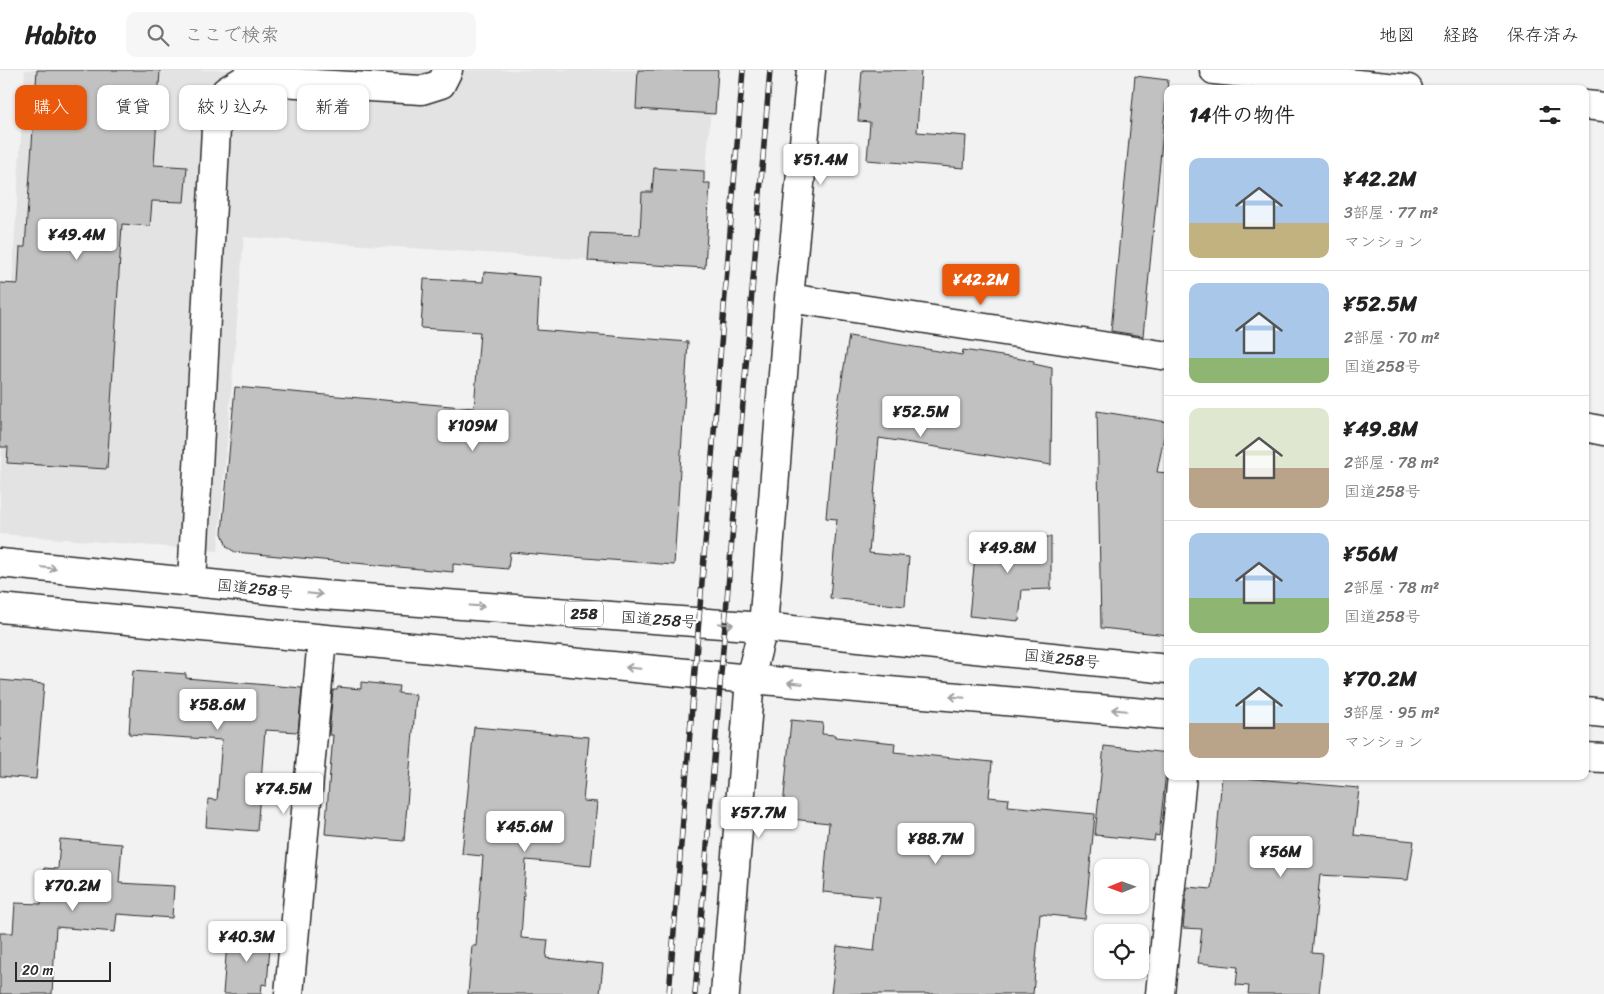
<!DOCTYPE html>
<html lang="ja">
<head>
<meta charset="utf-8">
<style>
  :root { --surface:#fff; --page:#f6f6f6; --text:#222; --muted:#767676; --line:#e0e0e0; --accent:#ea580c }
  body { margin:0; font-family:Sriracha,"Klee One",sans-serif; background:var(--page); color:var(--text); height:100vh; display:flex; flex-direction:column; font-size:19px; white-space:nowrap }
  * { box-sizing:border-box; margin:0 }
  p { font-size:16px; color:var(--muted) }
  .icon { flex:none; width:28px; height:28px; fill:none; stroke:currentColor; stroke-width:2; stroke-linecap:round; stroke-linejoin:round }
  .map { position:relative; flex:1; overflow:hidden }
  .sheet { position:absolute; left:1164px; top:15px; width:425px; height:695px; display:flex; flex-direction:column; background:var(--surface); border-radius:10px; box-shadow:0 1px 4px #0004 }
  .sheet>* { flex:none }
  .hud { position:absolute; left:15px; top:15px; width:475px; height:45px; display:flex; gap:10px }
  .needle { width:32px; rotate:269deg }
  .tools { position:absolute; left:1094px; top:789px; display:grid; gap:10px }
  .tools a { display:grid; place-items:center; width:55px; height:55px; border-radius:10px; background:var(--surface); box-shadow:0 1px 4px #0004; font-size:25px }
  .scale { position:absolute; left:15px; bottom:12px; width:96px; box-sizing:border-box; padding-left:5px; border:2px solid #2b2b2b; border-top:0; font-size:14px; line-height:18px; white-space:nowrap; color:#2b2b2b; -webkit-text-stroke:4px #fff; paint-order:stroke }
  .price { position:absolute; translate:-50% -42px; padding:0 11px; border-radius:5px; background:#fff; color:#222; font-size:16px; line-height:32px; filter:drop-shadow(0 1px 2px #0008) }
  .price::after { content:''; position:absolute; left:50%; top:30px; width:15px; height:11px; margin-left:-8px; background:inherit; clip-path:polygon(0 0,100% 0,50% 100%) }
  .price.on { background:var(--accent); color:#fff }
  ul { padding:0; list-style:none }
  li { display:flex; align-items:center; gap:15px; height:125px; padding:0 25px }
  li+li { border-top:1px solid var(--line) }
  li span { display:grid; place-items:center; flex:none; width:140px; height:100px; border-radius:10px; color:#555 }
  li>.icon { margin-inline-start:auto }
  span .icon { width:60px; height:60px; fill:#fffc; stroke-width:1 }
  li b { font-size:21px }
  h2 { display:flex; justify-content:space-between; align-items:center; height:60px; padding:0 25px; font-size:21px }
  .pill { padding:0 18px; border-radius:10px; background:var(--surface); box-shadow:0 1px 4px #0004; font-size:18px; line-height:45px }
  .pill.on { background:var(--accent); color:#fff }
  header { display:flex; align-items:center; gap:30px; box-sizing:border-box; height:70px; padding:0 25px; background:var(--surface); border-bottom:1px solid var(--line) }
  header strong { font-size:24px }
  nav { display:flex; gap:28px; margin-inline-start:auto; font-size:18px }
  .search { width:350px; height:45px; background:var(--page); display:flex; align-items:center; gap:12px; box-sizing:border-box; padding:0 18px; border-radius:10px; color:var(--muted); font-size:19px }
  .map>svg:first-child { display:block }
  .built { fill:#e3e3e3 }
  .building { fill:#c1c1c1; stroke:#2b2b2b }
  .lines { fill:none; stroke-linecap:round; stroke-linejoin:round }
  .minor-casing { stroke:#2b2b2b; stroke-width:31 }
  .highway-casing { stroke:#2b2b2b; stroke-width:31 }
  .minor { stroke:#fff; stroke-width:28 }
  .highway { stroke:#fff; stroke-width:28 }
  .rail-casing { stroke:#2b2b2b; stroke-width:5.5 }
  .rail { stroke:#fff; stroke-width:4; stroke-dasharray:11; stroke-linecap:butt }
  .oneway { stroke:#a0a0a0 }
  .labels { text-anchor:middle; stroke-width:4.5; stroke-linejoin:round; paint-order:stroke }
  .shield { fill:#fff; stroke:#6b6b6b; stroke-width:1 }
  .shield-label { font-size:15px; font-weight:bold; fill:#2b2b2b }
  .street-label { font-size:16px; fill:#2b2b2b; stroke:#fff }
</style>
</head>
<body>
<header>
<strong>Habito</strong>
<div class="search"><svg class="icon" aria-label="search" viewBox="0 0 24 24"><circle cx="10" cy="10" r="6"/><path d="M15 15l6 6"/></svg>ここで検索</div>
<nav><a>地図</a><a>経路</a><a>保存済み</a></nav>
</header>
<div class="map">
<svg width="1604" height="924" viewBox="0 0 1604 924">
  <rect width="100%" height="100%" fill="#f2f2f2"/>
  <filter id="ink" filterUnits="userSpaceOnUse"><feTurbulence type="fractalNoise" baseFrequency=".02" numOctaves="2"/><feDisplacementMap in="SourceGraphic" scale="10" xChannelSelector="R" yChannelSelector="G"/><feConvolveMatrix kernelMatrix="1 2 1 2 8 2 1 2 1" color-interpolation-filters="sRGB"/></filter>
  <g filter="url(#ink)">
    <path class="built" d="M25 0H714L698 197 244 167 218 481 0 464V409Z"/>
    <path class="building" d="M37 0H160L154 95 187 97 184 132 152 131 150 156 122 154 107 399 7 393 8 377H0V213L18 214 20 177H25Z
      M638 0H718L715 44 636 39Z
      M862 0H921L917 62 966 66 964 98 867 90 870 52 858 51Z
      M1135 6 1168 10 1143 266 1111 261Z
      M654 98 704 101V113H710L705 198 588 191 590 163 640 165 642 122H652Z
      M484 202 540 207 537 260 688 272 674 495 510 482 508 499 453 494V502L235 482 227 477 222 463 235 317 474 338 480 262 421 258 424 209 483 212Z
      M849 266 962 285 963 280 1034 291V294L1052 298 1051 395 879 368 869 483 909 487 905 536 830 528 837 449 826 448 833 365Z
      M1097 341 1167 352 1157 402 1168 403V565L1101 558Z
      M977 467H1051V519L1022 520 1019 551 969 546Z
      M133 600 186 604V608L302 618 298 662 265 660 257 761 206 757 208 729 217 730 222 670 129 664Z
      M0 610 44 614 36 709 0 706Z
      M361 612 399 616 398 623 416 625 404 771 325 764 333 665H329L333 620H337L338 617 361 619Z
      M791 650 823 653 822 664 835 665V667L895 673 894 682 992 692 989 727 1009 729 1008 736 1095 744 1085 849 1040 844 1033 924H831L837 876 874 881 880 827 823 822 829 753 782 748Z
      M474 657 589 667 583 731 597 732 591 796 526 790 521 868 548 870 546 888 603 894 600 924H468L472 876H476L483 786 462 784Z
      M1104 676 1168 683 1159 766 1155 765 1154 771 1095 765Z
      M1222 706 1359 718 1354 765 1414 771 1408 810 1320 805 1312 883 1323 884 1319 924H1248L1249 916 1236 915 1238 897 1198 893 1202 859 1183 858 1187 817 1212 819Z
      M60 769 122 774 119 813 174 816 172 848 117 844 115 862 56 857 52 924H0V863H13L15 833 41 834 44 798 58 799Z
      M233 861 271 864 267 915 262 914 261 924H223L227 873 232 874Z"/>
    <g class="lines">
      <g class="minor-casing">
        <path id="minor" d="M1214 0 1408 19
          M1585 35 1604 37
          M789 228 1168 286
          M1585 357 1604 361
          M192 512 217 40 226 21 244 10 422 20 441 14 448 0
          M289 924 322 569
          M725 924 750 609 763 557 789 228 811 0
          M1160 924 1182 706"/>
      </g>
      <g class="highway-casing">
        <path id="highway" d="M0 493 323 525 763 557 1168 599
          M0 538 750 609 1168 645
          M1585 641 1604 643
          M1585 687 1604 688"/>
      </g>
      <use href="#minor" class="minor"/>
      <use href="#highway" class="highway"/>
      <g class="rail-casing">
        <path id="rail" d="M669 924 743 0
          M695 924 770 0"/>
      </g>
      <use href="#rail" class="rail"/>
    </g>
    <defs><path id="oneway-shaft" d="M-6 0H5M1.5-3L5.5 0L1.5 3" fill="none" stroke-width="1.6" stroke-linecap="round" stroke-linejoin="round" transform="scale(1.25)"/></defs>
    <g class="oneway">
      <use href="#oneway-shaft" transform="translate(49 498) rotate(6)"/>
      <use href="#oneway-shaft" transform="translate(315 524) rotate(6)"/>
      <use href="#oneway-shaft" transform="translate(477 536) rotate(4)"/>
      <use href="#oneway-shaft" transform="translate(726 554) rotate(4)"/>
      <use href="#oneway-shaft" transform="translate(633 598) rotate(-175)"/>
      <use href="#oneway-shaft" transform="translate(795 613) rotate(-175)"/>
      <use href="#oneway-shaft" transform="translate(957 627) rotate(-175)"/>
      <use href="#oneway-shaft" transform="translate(1119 640) rotate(-175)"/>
    </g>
  </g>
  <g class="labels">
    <rect class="shield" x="565" y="531.5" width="38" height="25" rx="4"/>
    <g class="shield-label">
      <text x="584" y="549">258</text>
    </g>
    <g class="street-label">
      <text transform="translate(255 518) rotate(6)" y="6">国道258号</text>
      <text transform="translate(659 549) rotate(4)" y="6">国道258号</text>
      <text transform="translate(1062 588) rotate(6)" y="6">国道258号</text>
    </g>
  </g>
</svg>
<div class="tools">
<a><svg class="needle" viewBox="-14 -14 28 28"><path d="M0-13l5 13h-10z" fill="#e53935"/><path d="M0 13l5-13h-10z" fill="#767676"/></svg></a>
<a><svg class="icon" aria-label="locate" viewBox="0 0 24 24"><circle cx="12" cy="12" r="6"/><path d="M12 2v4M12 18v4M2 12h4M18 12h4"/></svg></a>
</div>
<div class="scale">20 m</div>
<b class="price" style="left:821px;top:116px">¥51.4M</b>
<b class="price" style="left:77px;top:191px">¥49.4M</b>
<b class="price on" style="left:981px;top:236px">¥42.2M</b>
<b class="price" style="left:921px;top:368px">¥52.5M</b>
<b class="price" style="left:473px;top:382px">¥109M</b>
<b class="price" style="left:1008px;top:504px">¥49.8M</b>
<b class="price" style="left:218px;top:661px">¥58.6M</b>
<b class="price" style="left:284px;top:745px">¥74.5M</b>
<b class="price" style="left:759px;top:769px">¥57.7M</b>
<b class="price" style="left:525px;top:783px">¥45.6M</b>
<b class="price" style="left:936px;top:795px">¥88.7M</b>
<b class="price" style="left:1281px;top:808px">¥56M</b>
<b class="price" style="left:73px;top:842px">¥70.2M</b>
<b class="price" style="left:247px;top:893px">¥40.3M</b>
<div class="hud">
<a class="pill on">購入</a>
<a class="pill">賃貸</a>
<a class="pill">絞り込み</a>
<a class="pill">新着</a>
</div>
<section class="sheet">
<h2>14件の物件<svg class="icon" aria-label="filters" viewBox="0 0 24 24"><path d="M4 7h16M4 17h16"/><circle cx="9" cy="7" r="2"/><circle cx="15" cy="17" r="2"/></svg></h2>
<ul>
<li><span style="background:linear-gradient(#a9c7e8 65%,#c2b280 0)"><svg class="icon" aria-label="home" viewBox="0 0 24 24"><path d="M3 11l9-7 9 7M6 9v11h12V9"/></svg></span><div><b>¥42.2M</b><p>3部屋 · 77 m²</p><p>マンション</p></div></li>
<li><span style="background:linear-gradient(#a9c7e8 75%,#8fb573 0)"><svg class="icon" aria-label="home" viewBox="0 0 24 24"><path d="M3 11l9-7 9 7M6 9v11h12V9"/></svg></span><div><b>¥52.5M</b><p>2部屋 · 70 m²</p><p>国道258号</p></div></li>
<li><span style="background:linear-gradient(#dfe7d0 60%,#b9a48a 0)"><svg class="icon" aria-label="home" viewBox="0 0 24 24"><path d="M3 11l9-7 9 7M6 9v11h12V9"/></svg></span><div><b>¥49.8M</b><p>2部屋 · 78 m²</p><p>国道258号</p></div></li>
<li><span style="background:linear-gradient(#a9c7e8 65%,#8fb573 0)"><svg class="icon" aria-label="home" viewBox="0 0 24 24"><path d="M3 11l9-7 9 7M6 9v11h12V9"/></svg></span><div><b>¥56M</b><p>2部屋 · 78 m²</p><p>国道258号</p></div></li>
<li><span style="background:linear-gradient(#bfe0f5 65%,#b9a48a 0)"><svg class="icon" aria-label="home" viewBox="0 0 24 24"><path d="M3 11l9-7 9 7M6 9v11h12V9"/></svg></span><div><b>¥70.2M</b><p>3部屋 · 95 m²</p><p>マンション</p></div></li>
</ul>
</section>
</div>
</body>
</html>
